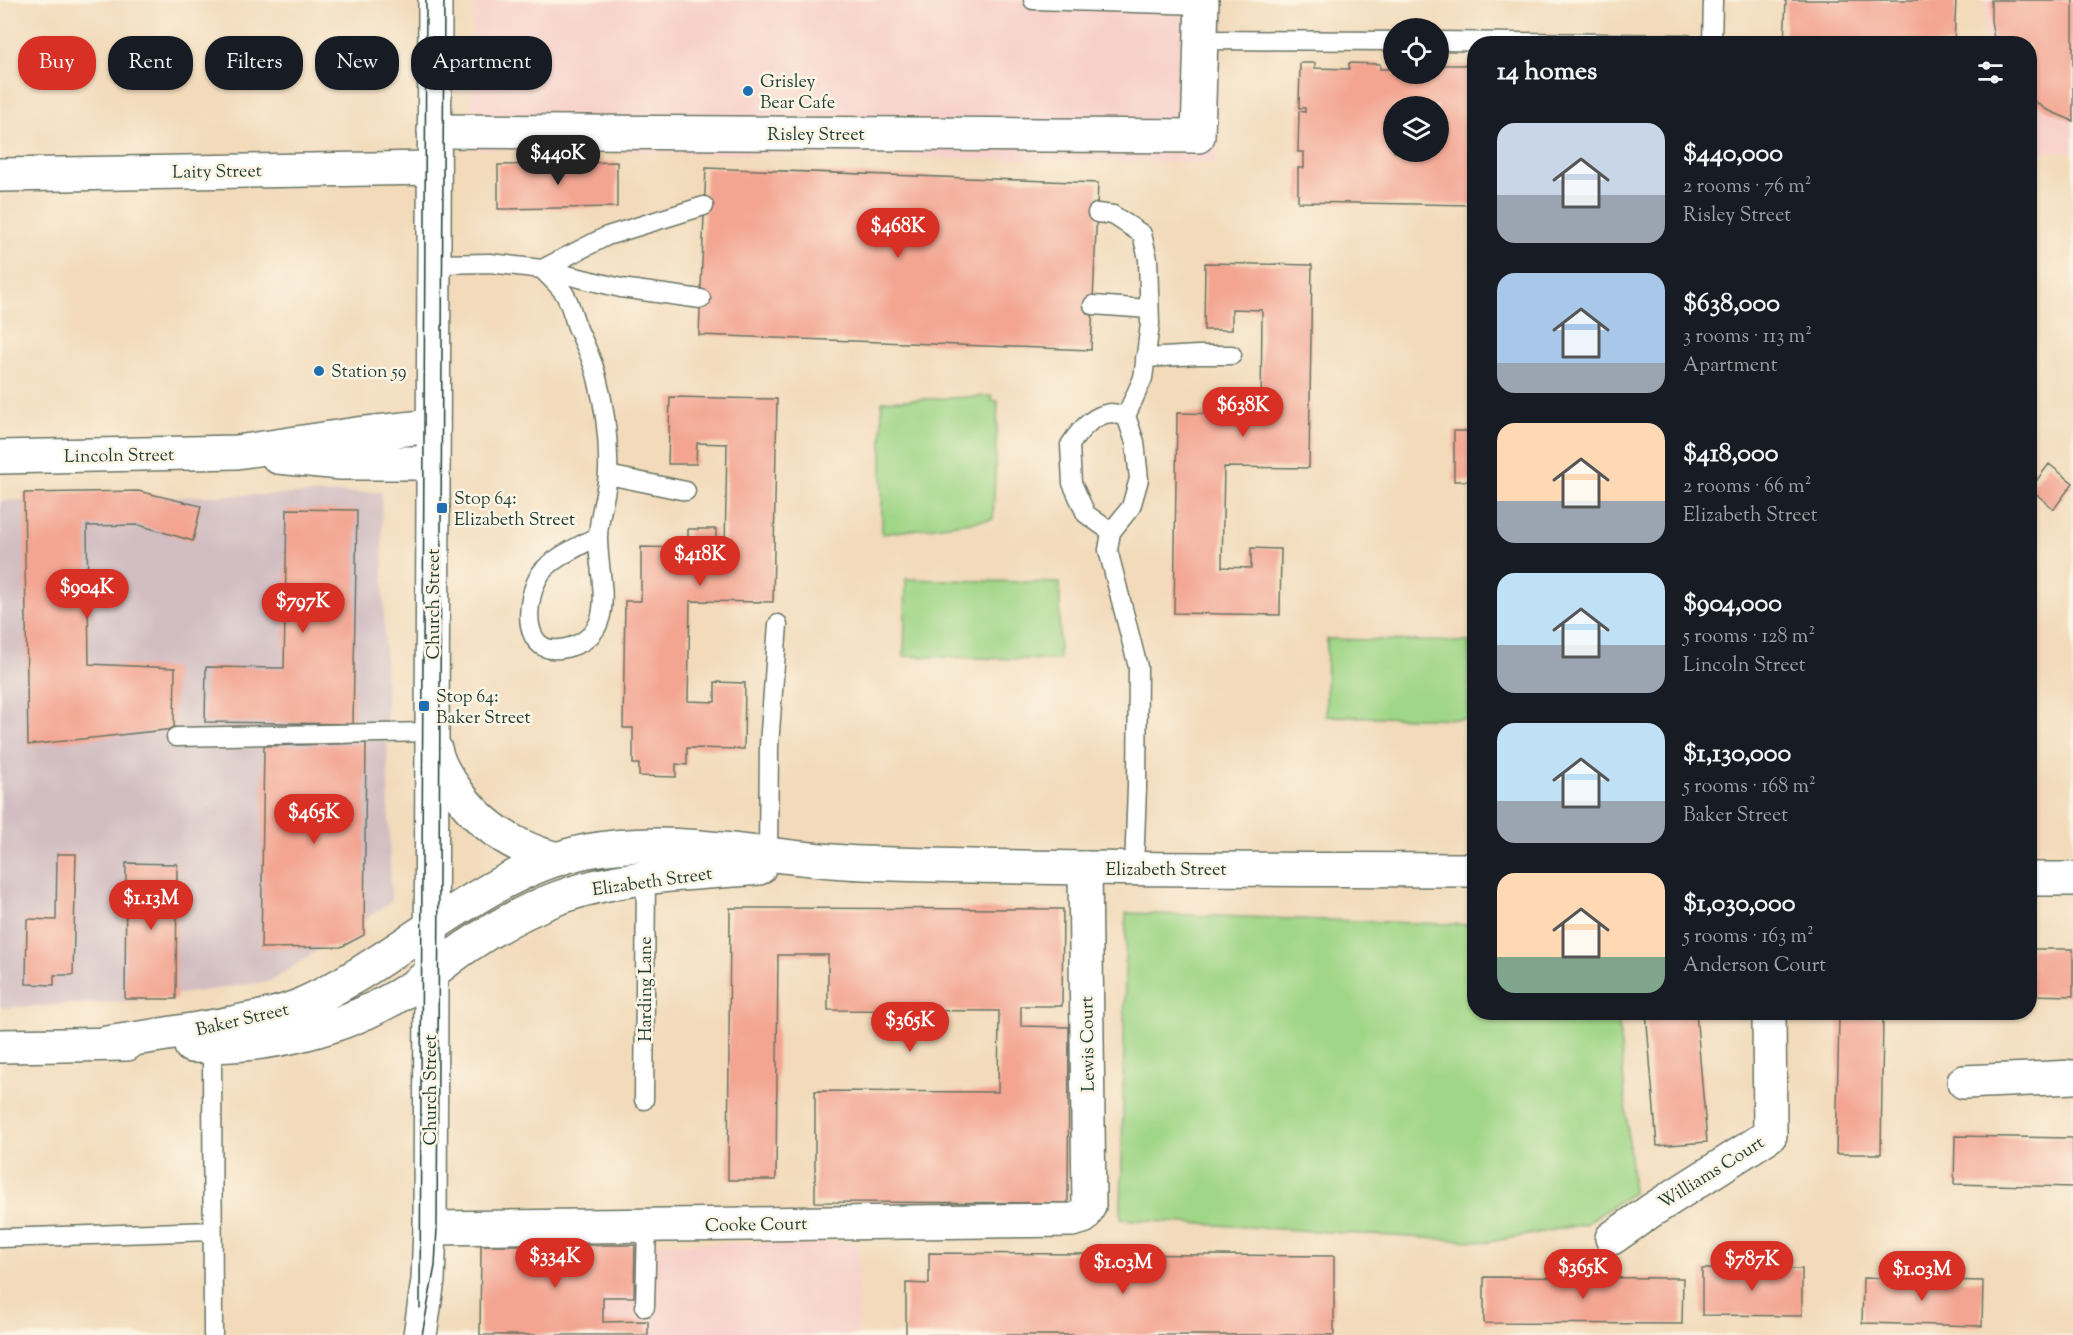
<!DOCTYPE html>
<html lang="en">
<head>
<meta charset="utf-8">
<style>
  :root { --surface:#171b24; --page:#242831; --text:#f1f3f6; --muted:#9ea1a6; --accent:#d93025 }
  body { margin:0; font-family:"Sorts Mill Goudy",serif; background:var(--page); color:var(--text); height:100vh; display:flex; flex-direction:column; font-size:22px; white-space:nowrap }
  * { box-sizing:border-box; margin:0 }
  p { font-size:20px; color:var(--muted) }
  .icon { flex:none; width:33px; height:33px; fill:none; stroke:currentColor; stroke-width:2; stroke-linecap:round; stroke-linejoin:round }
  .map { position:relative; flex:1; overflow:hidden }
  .side { position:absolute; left:1467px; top:36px; width:570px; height:984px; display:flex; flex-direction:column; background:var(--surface); border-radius:24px; box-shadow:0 2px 4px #0004 }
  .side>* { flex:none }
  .guide { position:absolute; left:18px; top:36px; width:570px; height:54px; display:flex; gap:12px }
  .controls { position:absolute; left:1383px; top:18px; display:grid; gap:12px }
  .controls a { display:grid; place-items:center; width:66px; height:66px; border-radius:50%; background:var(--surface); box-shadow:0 2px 4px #0004; font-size:30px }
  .price { position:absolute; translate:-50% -51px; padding:0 14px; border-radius:21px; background:var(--accent); color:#fff; font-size:20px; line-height:39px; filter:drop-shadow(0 2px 3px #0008) }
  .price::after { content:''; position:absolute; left:50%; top:36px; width:18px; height:14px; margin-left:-9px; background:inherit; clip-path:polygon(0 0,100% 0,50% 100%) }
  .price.on { background:#222; color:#fff }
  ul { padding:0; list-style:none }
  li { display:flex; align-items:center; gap:18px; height:150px; padding:0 30px }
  li span { display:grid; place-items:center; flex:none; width:168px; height:120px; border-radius:18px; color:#555 }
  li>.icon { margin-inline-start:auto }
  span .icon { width:72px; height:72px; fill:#fffc; stroke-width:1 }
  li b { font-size:26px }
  h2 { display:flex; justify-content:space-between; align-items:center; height:72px; padding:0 30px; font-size:26px }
  .tag { padding:0 21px; border-radius:24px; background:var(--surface); box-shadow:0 2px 4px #0004; font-size:21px; line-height:54px }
  .tag.on { background:var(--accent); color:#fff }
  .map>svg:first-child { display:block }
  .built { fill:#f7d0cb }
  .industrial { fill:#d2bec2 }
  .green { fill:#a0d687; stroke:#608a5e; stroke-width:1.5 }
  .building { fill:#f3a592; fill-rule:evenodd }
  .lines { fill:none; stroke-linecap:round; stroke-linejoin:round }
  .lane-casing { stroke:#697463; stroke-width:21 }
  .street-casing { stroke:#697463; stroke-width:36 }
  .secondary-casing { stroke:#697463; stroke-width:36 }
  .lane { stroke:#fff; stroke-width:18 }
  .street { stroke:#fff; stroke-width:33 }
  .secondary { stroke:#fff; stroke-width:33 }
  .tram { stroke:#1f3d34; stroke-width:1.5 }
  .poi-dot { fill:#1f6fb2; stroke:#fcf5e5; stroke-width:2 }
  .labels { text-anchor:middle; stroke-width:5; stroke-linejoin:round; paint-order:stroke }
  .poi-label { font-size:18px; fill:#1f3d34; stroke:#fcf5e5; text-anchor:start }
  .street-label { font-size:18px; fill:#1f3d34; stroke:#fcf5e5 }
</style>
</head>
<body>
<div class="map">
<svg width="2073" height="1335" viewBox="0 0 2073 1335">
  <rect width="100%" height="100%" fill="#fcf5e5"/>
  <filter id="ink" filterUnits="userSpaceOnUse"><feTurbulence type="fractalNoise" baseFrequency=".0167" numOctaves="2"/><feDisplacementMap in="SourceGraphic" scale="12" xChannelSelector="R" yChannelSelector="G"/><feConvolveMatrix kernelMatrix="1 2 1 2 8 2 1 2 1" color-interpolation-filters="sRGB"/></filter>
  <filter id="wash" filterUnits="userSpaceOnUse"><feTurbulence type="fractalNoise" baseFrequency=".008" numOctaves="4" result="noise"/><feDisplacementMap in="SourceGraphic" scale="24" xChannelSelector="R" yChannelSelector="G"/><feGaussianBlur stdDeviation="1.35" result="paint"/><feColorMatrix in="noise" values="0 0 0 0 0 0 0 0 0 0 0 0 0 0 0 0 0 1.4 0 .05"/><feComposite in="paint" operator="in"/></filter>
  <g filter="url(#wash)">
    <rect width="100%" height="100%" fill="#f2daba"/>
    <path class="built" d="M473 0H1225L1216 163 470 149Z
      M1985 0H2073V152H2030V44H1985Z
      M858 1242V1335H480L481 1245Z"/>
    <path class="industrial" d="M381 492 391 902 271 981 132 1001 0 1008V501Z"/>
    <path class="green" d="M992 396V401H998L993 519 882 534V401Z
      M906 579 1060 583 1059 660 904 656Z
      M1327 639 1469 642 1468 719 1326 716Z
      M1126 913 1474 925V1012L1618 1013 1633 1192 1585 1224 1489 1242 1121 1219Z"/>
    <g id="blocks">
      <path class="building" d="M1786 0H1956L1954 44H1784Z
        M1991 0H2073V121L2045 109 2030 98V44H1995L1991 21Z
        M1300 63H1315V68L1349 69V63L1380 64V69H1394V74H1438V65H1474V205L1298 202V168H1304V152H1298L1299 111 1305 112V108H1299ZM1394 106H1438V152H1394Z
        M617 162V207L498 209V165Z
        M706 168 1098 183 1091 350 699 335Z
        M1205 263 1312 265 1309 468 1224 467 1222 567 1251 568V548L1281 549 1280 615 1174 613 1177 413 1224 414V394H1252V414H1261L1262 310 1232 309V330H1204Z
        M670 397 777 399 773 602 690 601 688 701 715 702V682L745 683 744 749 687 748V765L676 764V777L639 776V764H633V728H623L625 601H641V547L688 548V529H716V549L725 548 727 444 697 443 696 464H668Z
        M1454 431H1474V481H1454Z
        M2049 464 2073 483 2054 509 2030 489Z
        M138 491 201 506 193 541 139 525 87 526 89 664 175 668 174 729 28 745 24 493Z
        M287 509 357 510 353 724 205 722 206 667 284 668Z
        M366 743 364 935 341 947 261 948 264 746Z
        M57 854H76L73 975H54V985L26 984 27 919 56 920Z
        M126 863 177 864 176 999H125Z
        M730 908 1063 909 1062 1006H1021V1026L1069 1027 1068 1203 815 1202V1091L998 1092 999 1011 828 1010V955H778L776 1180H728Z
        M2030 949H2073V996L2030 995Z
        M1646 1012H1696L1707 1142 1657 1146Z
        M1839 1017H1883L1881 1154H1836Z
        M1955 1136 2073 1138V1187L1954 1184Z
        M481 1245H635L634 1297H603V1322L648 1321V1335H480Z
        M929 1253 1334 1256V1335H906V1283L929 1284Z
        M1702 1269H1802V1316L1702 1315Z
        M1484 1277 1683 1278 1682 1324 1484 1323Z
        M1863 1278 1983 1281 1982 1326 1862 1323Z"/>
    </g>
  </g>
  <g filter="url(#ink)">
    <use href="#blocks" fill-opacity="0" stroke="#697463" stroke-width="1.5"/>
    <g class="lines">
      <g class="lane-casing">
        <path id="lane" d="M1033 0 1202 5
          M1201 40 1394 41
          M1438 41 1686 44
          M1712 44 1713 0
          M1097 213 1113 215 1142 234 1148 259 1150 324 1143 378 1126 416
          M433 264 490 263 542 269 621 288 701 299
          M1093 305 1149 309
          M1145 358 1198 355H1232
          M608 475 686 491
          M1111 532 1086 514 1072 483 1070 445C1079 431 1092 415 1111 413 1115 413 1122 416 1126 416L1135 442 1139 479 1131 507 1111 532 1108 550 1138 667 1137 787 1134 868
          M598 536C582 545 552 558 541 573 524 599 520 659 566 648 622 635 597 576 598 536 599 514 607 494 608 472 609 441 605 408 597 378 593 360 584 343 577 327 573 316 570 302 564 293 558 284 549 277 542 269L607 236 704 206
          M176 737 432 732
          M768 854 769 745 778 624
          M212 1046 213 1335
          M644 1100 646 879
          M0 1238 212 1231
          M645 1307 647 1225"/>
      </g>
      <g class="street-casing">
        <path id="street" d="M434 131 1198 136 1202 0
          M0 175 434 168
          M0 457 237 452 357 434 433 426
          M278 457 341 463H433
          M1964 1082 2073 1077
          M430 1228 1072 1220 1083 1217 1089 1206 1085 868
          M1612 1238 1652 1210 1770 1135 1769 1012"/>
      </g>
      <g class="secondary-casing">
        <path id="secondary" d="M435 749C438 763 445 775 453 786 478 824 514 848 557 859
          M2030 879H2073
          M106 1043C148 1037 190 1031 232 1023 255 1018 279 1015 301 1005 398 962 482 872 587 851 679 833 772 860 863 863 1067 870 1271 869 1474 870
          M0 1046 127 1044
          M191 1046C268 1048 345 1030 411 988 430 975 447 960 466 947 494 928 526 910 558 898 621 874 693 874 759 868
          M420 1335 428 1280 430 1228 435 0"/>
      </g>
      <use href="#lane" class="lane"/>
      <use href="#street" class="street"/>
      <use href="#secondary" class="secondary"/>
      <path class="tram" d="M420 1308 426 0
        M422 1335 435 1266 437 1228 444 0"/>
    </g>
  </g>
  <g class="poi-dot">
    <circle cx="748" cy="91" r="6"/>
    <circle cx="319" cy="371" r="6"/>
    <rect x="436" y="502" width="12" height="12" rx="3"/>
    <rect x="418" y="700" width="12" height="12" rx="3"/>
  </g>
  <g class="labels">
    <g class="poi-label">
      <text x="760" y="87">Grisley<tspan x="760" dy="21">Bear Cafe</tspan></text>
      <text x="331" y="377">Station 59</text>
      <text x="454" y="504">Stop 64:<tspan x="454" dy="21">Elizabeth Street</tspan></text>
      <text x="436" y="702">Stop 64:<tspan x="436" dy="21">Baker Street</tspan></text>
    </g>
    <g class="street-label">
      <text x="816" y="140">Risley Street</text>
      <text transform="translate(217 171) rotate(-1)" y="6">Laity Street</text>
      <text transform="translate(119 455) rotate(-1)" y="6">Lincoln Street</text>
      <text transform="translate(433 604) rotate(-90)" y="6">Church Street</text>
      <text x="1166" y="875">Elizabeth Street</text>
      <text transform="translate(652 881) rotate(-8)" y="6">Elizabeth Street</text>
      <text transform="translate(645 989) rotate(-90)" y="6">Harding Lane</text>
      <text transform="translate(242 1019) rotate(-13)" y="6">Baker Street</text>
      <text transform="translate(1087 1044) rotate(-91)" y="6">Lewis Court</text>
      <text transform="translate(430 1090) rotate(-90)" y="6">Church Street</text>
      <text transform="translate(1711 1172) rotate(-32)" y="6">Williams Court</text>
      <text transform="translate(756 1224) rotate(-1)" y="6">Cooke Court</text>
    </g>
  </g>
</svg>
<div class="controls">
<a><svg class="icon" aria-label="locate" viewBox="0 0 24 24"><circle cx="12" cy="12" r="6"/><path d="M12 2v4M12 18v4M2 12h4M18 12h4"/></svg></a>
<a><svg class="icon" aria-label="layers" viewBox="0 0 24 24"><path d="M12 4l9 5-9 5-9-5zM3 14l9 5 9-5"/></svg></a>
</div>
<b class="price on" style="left:558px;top:186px">$440K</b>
<b class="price" style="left:898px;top:259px">$468K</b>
<b class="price" style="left:1243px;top:438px">$638K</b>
<b class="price" style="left:700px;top:587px">$418K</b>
<b class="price" style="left:87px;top:620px">$904K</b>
<b class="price" style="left:303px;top:634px">$797K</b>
<b class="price" style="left:314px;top:845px">$465K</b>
<b class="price" style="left:151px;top:931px">$1.13M</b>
<b class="price" style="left:910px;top:1053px">$365K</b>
<b class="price" style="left:555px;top:1289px">$334K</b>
<b class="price" style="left:1752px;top:1292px">$787K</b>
<b class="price" style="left:1123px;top:1295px">$1.03M</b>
<b class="price" style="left:1583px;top:1300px">$365K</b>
<b class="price" style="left:1922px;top:1302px">$1.03M</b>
<div class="guide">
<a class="tag on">Buy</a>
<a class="tag">Rent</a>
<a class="tag">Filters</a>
<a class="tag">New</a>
<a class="tag">Apartment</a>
</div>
<section class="side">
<h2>14 homes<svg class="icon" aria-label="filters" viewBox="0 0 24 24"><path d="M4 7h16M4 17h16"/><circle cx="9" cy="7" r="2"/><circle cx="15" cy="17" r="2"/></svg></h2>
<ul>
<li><span style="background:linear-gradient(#c9d6e8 60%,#9aa5b1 0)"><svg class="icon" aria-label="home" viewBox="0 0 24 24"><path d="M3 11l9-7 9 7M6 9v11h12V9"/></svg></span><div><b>$440,000</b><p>2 rooms · 76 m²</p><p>Risley Street</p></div></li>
<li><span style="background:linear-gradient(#a9c7e8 75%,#9aa5b1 0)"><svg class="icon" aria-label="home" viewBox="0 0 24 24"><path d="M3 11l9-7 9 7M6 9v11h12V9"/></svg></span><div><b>$638,000</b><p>3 rooms · 113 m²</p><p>Apartment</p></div></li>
<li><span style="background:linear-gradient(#ffd9b3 65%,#9aa5b1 0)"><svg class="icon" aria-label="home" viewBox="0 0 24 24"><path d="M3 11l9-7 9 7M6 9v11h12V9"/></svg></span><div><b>$418,000</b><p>2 rooms · 66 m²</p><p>Elizabeth Street</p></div></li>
<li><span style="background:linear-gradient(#bfe0f5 60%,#9aa5b1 0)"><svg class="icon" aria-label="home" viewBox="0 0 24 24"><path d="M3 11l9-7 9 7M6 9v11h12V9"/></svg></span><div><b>$904,000</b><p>5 rooms · 128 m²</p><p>Lincoln Street</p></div></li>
<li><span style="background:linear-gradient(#bfe0f5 65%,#9aa5b1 0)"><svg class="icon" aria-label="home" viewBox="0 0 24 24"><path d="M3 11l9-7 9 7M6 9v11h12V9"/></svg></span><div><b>$1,130,000</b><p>5 rooms · 168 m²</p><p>Baker Street</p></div></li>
<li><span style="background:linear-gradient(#ffd9b3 70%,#7fa58c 0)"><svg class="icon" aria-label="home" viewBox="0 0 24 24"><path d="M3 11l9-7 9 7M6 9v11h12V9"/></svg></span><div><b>$1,030,000</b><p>5 rooms · 163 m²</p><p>Anderson Court</p></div></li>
</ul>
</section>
</div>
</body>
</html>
